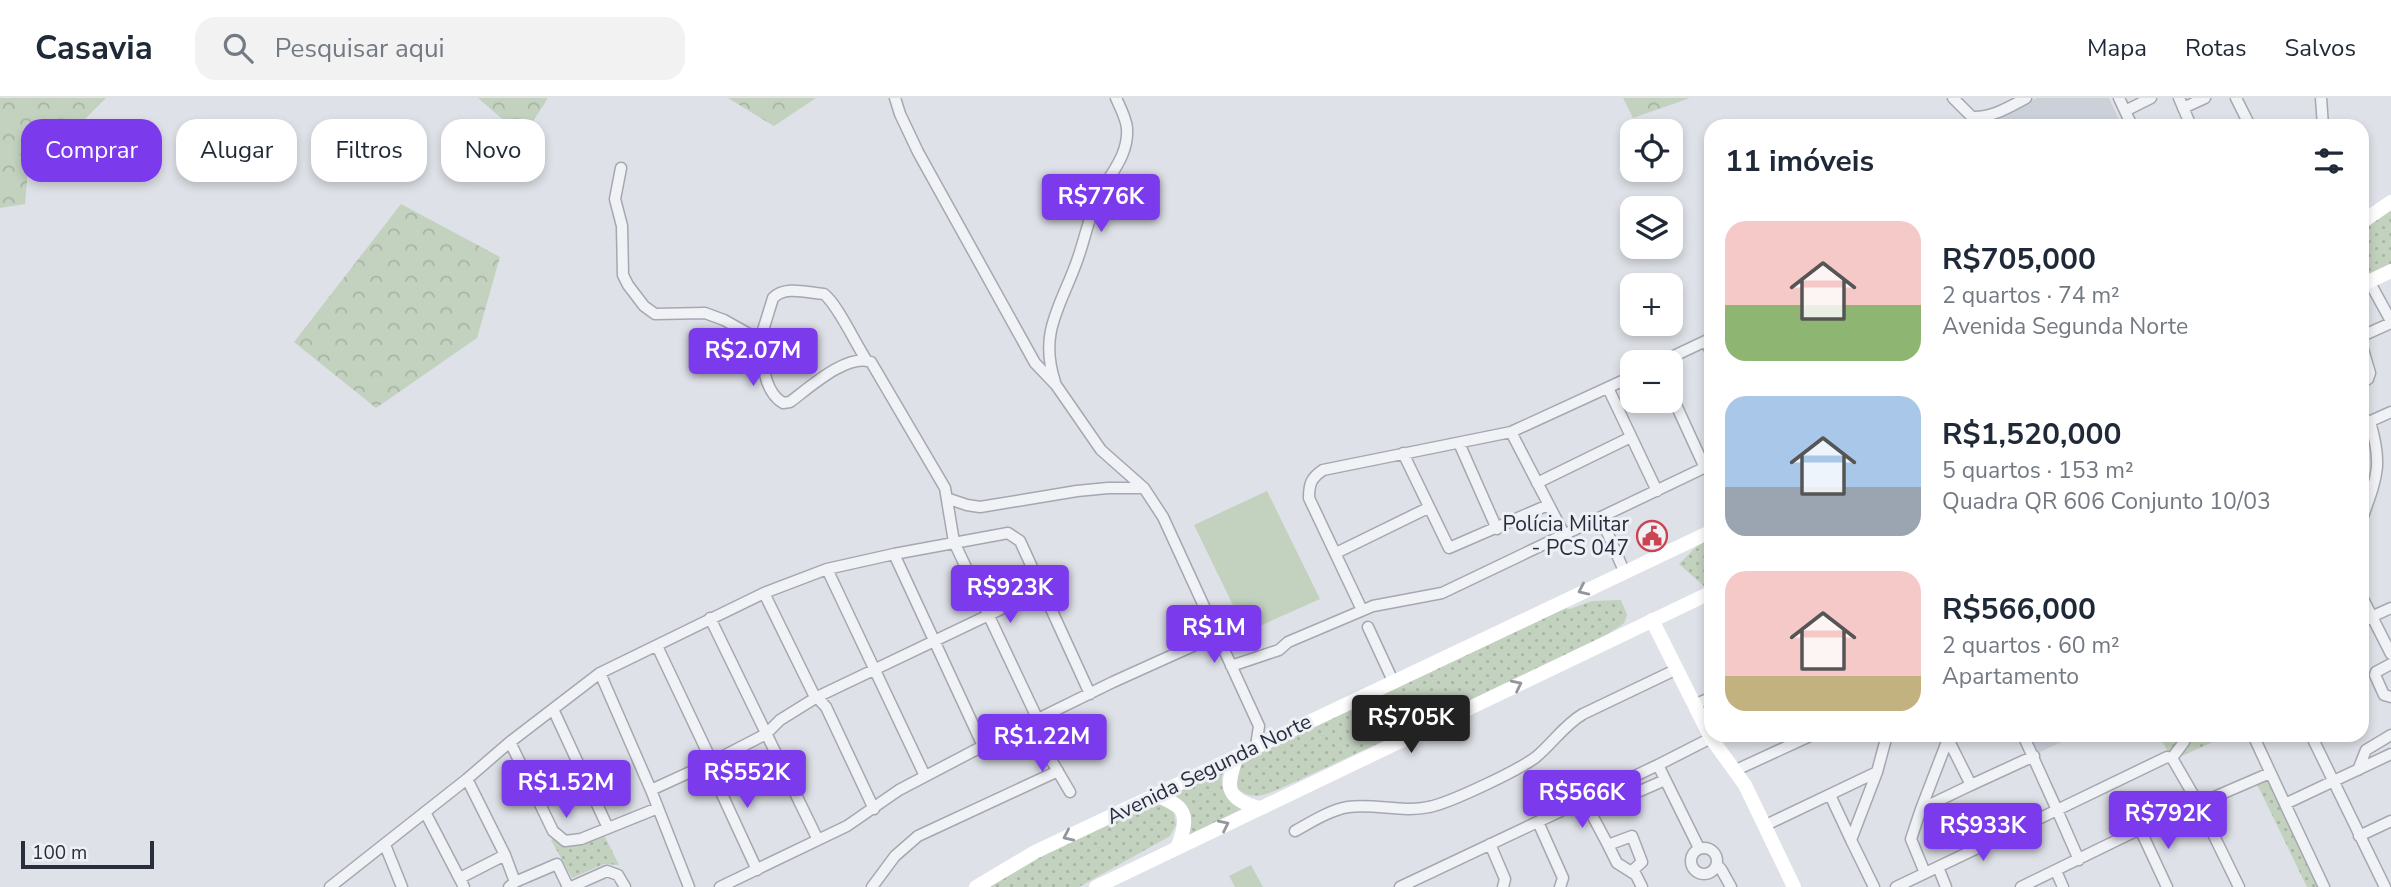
<!DOCTYPE html>
<html lang="pt">
<head>
<meta charset="utf-8">
<style>
  :root { --surface:#fff; --page:#f2f2f3; --text:#1f2937; --muted:#747a83; --line:#e0e1e3; --accent:#7c3aed }
  body { margin:0; font-family:"Nunito Sans",sans-serif; background:var(--page); color:var(--text); height:100vh; display:flex; flex-direction:column; font-size:26px; white-space:nowrap }
  * { box-sizing:border-box; margin:0 }
  p { font-size:23px; color:var(--muted) }
  .icon { flex:none; width:38px; height:38px; fill:none; stroke:currentColor; stroke-width:2; stroke-linecap:round; stroke-linejoin:round }
  .map { position:relative; flex:1; overflow:hidden }
  .panel { position:absolute; left:1704px; top:21px; width:665px; height:623px; display:flex; flex-direction:column; background:var(--surface); border-radius:21px; box-shadow:0 4px 10px #0003 }
  .panel>* { flex:none }
  .guide { position:absolute; left:21px; top:21px; width:665px; height:63px; display:flex; gap:14px }
  .fabs { position:absolute; left:1620px; top:21px; display:grid; gap:14px }
  .fabs a { display:grid; place-items:center; width:63px; height:63px; border-radius:14px; background:var(--surface); box-shadow:0 4px 10px #0003; font-size:35px }
  .scale { position:absolute; left:21px; bottom:18px; width:133px; box-sizing:border-box; padding-left:7px; border:4px solid #282e3e; border-top:0; font-size:19px; line-height:24px; white-space:nowrap; color:#282e3e; -webkit-text-stroke:5px #eef0f5; paint-order:stroke }
  .price { position:absolute; translate:-50% -60px; padding:0 16px; border-radius:7px; background:var(--accent); color:#fff; font-size:23px; line-height:46px; filter:drop-shadow(0 2px 4px #0008) }
  .price::after { content:''; position:absolute; left:50%; top:42px; width:21px; height:16px; margin-left:-10px; background:inherit; clip-path:polygon(0 0,100% 0,50% 100%) }
  .price.current { background:#222; color:#fff }
  ul { padding:0; list-style:none }
  li { display:flex; align-items:center; gap:21px; height:175px; padding:0 21px }
  li span { display:grid; place-items:center; flex:none; width:196px; height:140px; border-radius:21px; color:#555 }
  li>.icon { margin-inline-start:auto }
  span .icon { width:84px; height:84px; fill:#fffc; stroke-width:1 }
  li b { font-size:30px }
  h2 { display:flex; justify-content:space-between; align-items:center; height:84px; padding:0 21px; font-size:30px }
  .tag { padding:0 24px; border-radius:21px; background:var(--surface); box-shadow:0 4px 10px #0003; font-size:24px; line-height:63px }
  .tag.current { background:var(--accent); color:#fff }
  header { display:flex; align-items:center; gap:42px; box-sizing:border-box; height:98px; padding:0 35px; background:var(--surface); border-bottom:2px solid var(--line) }
  header strong { font-size:33px }
  nav { display:flex; gap:38px; margin-inline-start:auto; font-size:24px }
  .search { width:490px; height:63px; background:var(--page); display:flex; align-items:center; gap:18px; box-sizing:border-box; padding:0 24px; border-radius:21px; color:var(--muted); font-size:26px }
  .map>svg:first-child { display:block }
  .built { fill:#ccd0d9 }
  .grass { fill:url(#grass-dots) }
  .forest { fill:url(#forest-crowns) }
  .garden { fill:#c3d1bf }
  .lines { fill:none; stroke-linecap:round; stroke-linejoin:round }
  .street-casing { stroke:#a4a8b1; stroke-width:13 }
  .street { stroke:#f1f2f6; stroke-width:10 }
  .secondary { stroke:#fff; stroke-width:14 }
  .oneway { stroke:#94969e }
  .labels { text-anchor:middle; stroke-width:6; stroke-linejoin:round; paint-order:stroke }
  .poi-label { font-size:21px; fill:#282e3e; stroke:#eef0f5; text-anchor:end }
  .street-label { font-size:21px; fill:#282e3e; stroke:#eef0f5 }
</style>
</head>
<body>
<header>
<strong>Casavia</strong>
<div class="search"><svg class="icon" aria-label="search" viewBox="0 0 24 24"><circle cx="10" cy="10" r="6"/><path d="M15 15l6 6"/></svg>Pesquisar aqui</div>
<nav><a>Mapa</a><a>Rotas</a><a>Salvos</a></nav>
</header>
<div class="map">
<svg width="2391" height="789" viewBox="0 0 2391 789">
  <defs>
    <pattern id="grass-dots" width="8" height="8" patternUnits="userSpaceOnUse" patternTransform="scale(1.75)"><rect width="8" height="8" fill="#c3d1bf"/><path d="M2 2h.1M6 6h.1" fill="none" stroke="#a8b4a5" stroke-width="1.8" stroke-linecap="round"/></pattern>
    <pattern id="forest-crowns" width="20" height="18" patternUnits="userSpaceOnUse" patternTransform="scale(1.75)"><rect width="20" height="18" fill="#c3d1bf"/><path d="M2 6a3 3 0 1 1 6 0M12 15a3 3 0 1 1 6 0" fill="none" stroke="#a8b4a5"/></pattern>
  </defs>
  <rect width="100%" height="100%" fill="#dee1e7"/>
  <path class="built" d="M2037 0H2109L2122 28H1979Z
    M2029 637H2076L2038 655Z"/>
  <path class="grass" d="M2391 110V166L2362 179V127Z
    M1711 438V489L1707 491 1679 466 1703 442Z
    M1621 502 1627 517 1624 525 1595 545 1299 682C1274 692 1254 709 1233 687L1239 660 1557 508 1570 511 1592 503Z
    M2159 637H2228L2182 658 2177 650 2168 654Z
    M1225 668C1217 689 1224 699 1242 711L1189 737C1191 717 1188 704 1168 696Z
    M2269 678 2319 789H2307L2257 686Z
    M1154 705 1165 706 1174 713 1176 727 1170 738 1079 789H981L1037 756Z
    M603 735 619 767 604 766 572 780 551 742 555 741 564 749Z"/>
  <path class="forest" d="M0 0H106L86 20 29 60 25 106 0 110Z
    M478 0H548L523 39Z
    M728 0H816L774 28Z
    M1623 0H1690L1633 20Z
    M401 106 500 159 477 240 376 310 294 244Z"/>
  <path class="garden" d="M1267 393 1320 501 1246 534 1194 427Z
    M1251 767 1263 789H1235L1229 778Z"/>
  <g class="lines">
    <g class="street-casing">
      <path id="street" d="M895 0 900 16 918 54 1035 265 1056 287 1101 352 1144 390 1163 419 1259 628 1256 648
        M1953 0 1972 19C1992 20 2009 9 2026 0
        M2119 0 2132 28
        M2179 0 2191 28
        M2236 0 2250 28
        M2321 0 2323 28
        M2183 10 2205 0
        M2125 13 2151 0
        M621 70 615 101 622 128 623 177 628 187 644 208 655 216 705 215 724 222 758 241 760 242C763 263 763 293 783 305L790 304C809 290 847 255 871 264L945 390 954 444 1038 622
        M2369 183 2391 223
        M2362 238 2391 225
        M760 242 773 200C785 187 808 195 824 196 838 207 855 245 867 263
        M1706 243 1712 257
        M2362 248 2370 275 2368 281 2362 284
        M1661 264 1712 240
        M1055 284C1038 233 1062 207 1078 160 1085 140 1089 119 1098 99 1109 77 1129 58 1127 30 1126 20 1120 9 1116 0
        M1608 290 1657 393
        M1671 296 1705 370
        M2362 327 2391 314
        M1511 334 1565 438
        M1459 345 1497 431
        M1403 355 1449 450 1548 407
        M1537 385 1631 339
        M949 401 967 407 980 409 1077 393 1108 390H1144
        M1601 420 1624 473
        M2362 421C2377 379 2383 367 2370 324
        M1336 455 1428 410
        M894 456 983 648
        M827 471 925 678
        M764 495 813 595 826 609 874 711
        M2362 499 2391 556
        M1362 512 1309 400C1309 386 1311 380 1323 372L1511 334 1633 278
        M710 520 818 742
        M2362 523 2391 510
        M1368 529 1393 583
        M657 548 712 664
        M2391 566 2376 574 2375 577 2384 597 2391 599
        M1231 568 1279 552 1288 544 1373 508 1442 495 1712 366
        M600 575 651 692 689 789
        M1694 607 1712 599
        M553 611 608 730
        M1946 637 1971 687 2034 658
        M2023 637 2057 712 2167 659 2172 660 2198 705 2239 789
        M2253 637 2285 706 2391 656
        M2311 637 2385 789
        M1040 643 1070 694
        M510 644 553 733 565 743 581 741 658 710
        M2172 660 2184 644 2186 637
        M708 666 757 772
        M1658 667 1699 750
        M1736 672 1812 637
        M2358 672 2366 652 2391 637
        M467 681 505 757 515 784
        M1615 687 1640 693 1665 682
        M651 692 712 664 766 636 780 622 817 599 1041 492
        M1830 697 1851 742
        M1584 702 1608 747
        M2285 706 2324 789
        M1921 711 1948 641
        M425 714 464 789
        M1538 724 1563 780 1560 789
        M1766 727 1877 674
        M2140 731 2167 789
        M1295 733C1311 724 1330 712 1348 709 1375 705 1402 715 1429 709 1450 705 1519 672 1536 659 1553 645 1564 627 1583 616L1675 572
        M2359 738 2391 723
        M1490 746 1505 781 1503 789
        M385 747 402 789
        M1691 763a13 13 0 1 1 26 0a13 13 0 1 1-26 0Z
        M1717 767 1721 771 1731 789
        M1938 769 1946 789
        M1632 773 1642 764 1632 738 1608 747 1617 765 1636 777 1642 789
        M2056 773 2063 789
        M1925 775 1911 741 1921 711 1971 687
        M460 780 505 757
        M330 789 467 681 510 644 600 575 764 495 827 471 894 456 1008 435 1020 443 1090 596
        M509 789 515 784 557 766 568 789
        M571 789 607 773 618 777 625 789
        M720 789 847 728 899 692 983 648 1113 584 1195 547 1218 540
        M872 789 895 758 918 738 1058 673
        M1400 789 1658 667 1711 640
        M1874 789 1851 742 1877 674 1887 637
        M1896 789 2057 712 2079 762
        M2021 789 2140 731 2270 675"/>
    </g>
    <use href="#street" class="street"/>
    <path class="secondary" d="M2362 124 2391 104
      M2362 187 2391 173
      M1652 522 1711 640 1745 687 1794 789
      M1237 658C1226 688 1224 700 1259 710
      M1154 697C1186 708 1190 716 1178 748
      M976 789 1035 754 1712 433
      M1096 789 1712 494"/>
  </g>
  <defs><path id="oneway-chevron" d="M-2-3.5L2.5 0L-2 3.5" fill="none" stroke-width="1.6" stroke-linecap="round" stroke-linejoin="round" transform="scale(1.75)"/></defs>
  <g class="oneway">
    <use href="#oneway-chevron" transform="translate(1583 492) rotate(155)"/>
    <use href="#oneway-chevron" transform="translate(1517 587) rotate(-26)"/>
    <use href="#oneway-chevron" transform="translate(1224 727) rotate(-26)"/>
    <use href="#oneway-chevron" transform="translate(1068 738) rotate(155)"/>
  </g>
  <defs>
    <g id="civic-ring" transform="scale(1.575)"><circle r="9.5" fill="#eef0f5" stroke="#cb4551" stroke-width="1.5"/><path d="M-.6-6.5H3V-4.5H.6V-3L4-1V1h2V6H-6V1h2V-1L-.6-3ZM-1.2 2.5V6h2.4V2.5Z" fill="#cb4551"/></g>
  </defs>
  <g fill-rule="evenodd">
    <use href="#civic-ring" x="1652" y="438"/>
  </g>
  <g class="labels">
    <g class="poi-label">
      <text x="1629" y="433">Polícia Militar<tspan x="1629" dy="24">- PCS 047</tspan></text>
    </g>
    <g class="street-label">
      <text transform="translate(1209 671) rotate(-26)" y="7">Avenida Segunda Norte</text>
    </g>
  </g>
</svg>
<div class="fabs">
<a><svg class="icon" aria-label="locate" viewBox="0 0 24 24"><circle cx="12" cy="12" r="6"/><path d="M12 2v4M12 18v4M2 12h4M18 12h4"/></svg></a>
<a><svg class="icon" aria-label="layers" viewBox="0 0 24 24"><path d="M12 4l9 5-9 5-9-5zM3 14l9 5 9-5"/></svg></a>
<a>+</a>
<a>−</a>
</div>
<div class="scale">100 m</div>
<b class="price" style="left:1101px;top:136px">R$776K</b>
<b class="price" style="left:753px;top:290px">R$2.07M</b>
<b class="price" style="left:1010px;top:527px">R$923K</b>
<b class="price" style="left:1214px;top:567px">R$1M</b>
<b class="price current" style="left:1411px;top:657px">R$705K</b>
<b class="price" style="left:1042px;top:676px">R$1.22M</b>
<b class="price" style="left:747px;top:712px">R$552K</b>
<b class="price" style="left:566px;top:722px">R$1.52M</b>
<b class="price" style="left:1582px;top:732px">R$566K</b>
<b class="price" style="left:2168px;top:753px">R$792K</b>
<b class="price" style="left:1983px;top:765px">R$933K</b>
<div class="guide">
<a class="tag current">Comprar</a>
<a class="tag">Alugar</a>
<a class="tag">Filtros</a>
<a class="tag">Novo</a>
</div>
<section class="panel">
<h2>11 imóveis<svg class="icon" aria-label="filters" viewBox="0 0 24 24"><path d="M4 7h16M4 17h16"/><circle cx="9" cy="7" r="2"/><circle cx="15" cy="17" r="2"/></svg></h2>
<ul>
<li><span style="background:linear-gradient(#f6c9c9 60%,#8fb573 0)"><svg class="icon" aria-label="home" viewBox="0 0 24 24"><path d="M3 11l9-7 9 7M6 9v11h12V9"/></svg></span><div><b>R$705,000</b><p>2 quartos · 74 m²</p><p>Avenida Segunda Norte</p></div></li>
<li><span style="background:linear-gradient(#a9c7e8 65%,#9aa5b1 0)"><svg class="icon" aria-label="home" viewBox="0 0 24 24"><path d="M3 11l9-7 9 7M6 9v11h12V9"/></svg></span><div><b>R$1,520,000</b><p>5 quartos · 153 m²</p><p>Quadra QR 606 Conjunto 10/03</p></div></li>
<li><span style="background:linear-gradient(#f6c9c9 75%,#c2b280 0)"><svg class="icon" aria-label="home" viewBox="0 0 24 24"><path d="M3 11l9-7 9 7M6 9v11h12V9"/></svg></span><div><b>R$566,000</b><p>2 quartos · 60 m²</p><p>Apartamento</p></div></li>
</ul>
</section>
</div>
</body>
</html>
